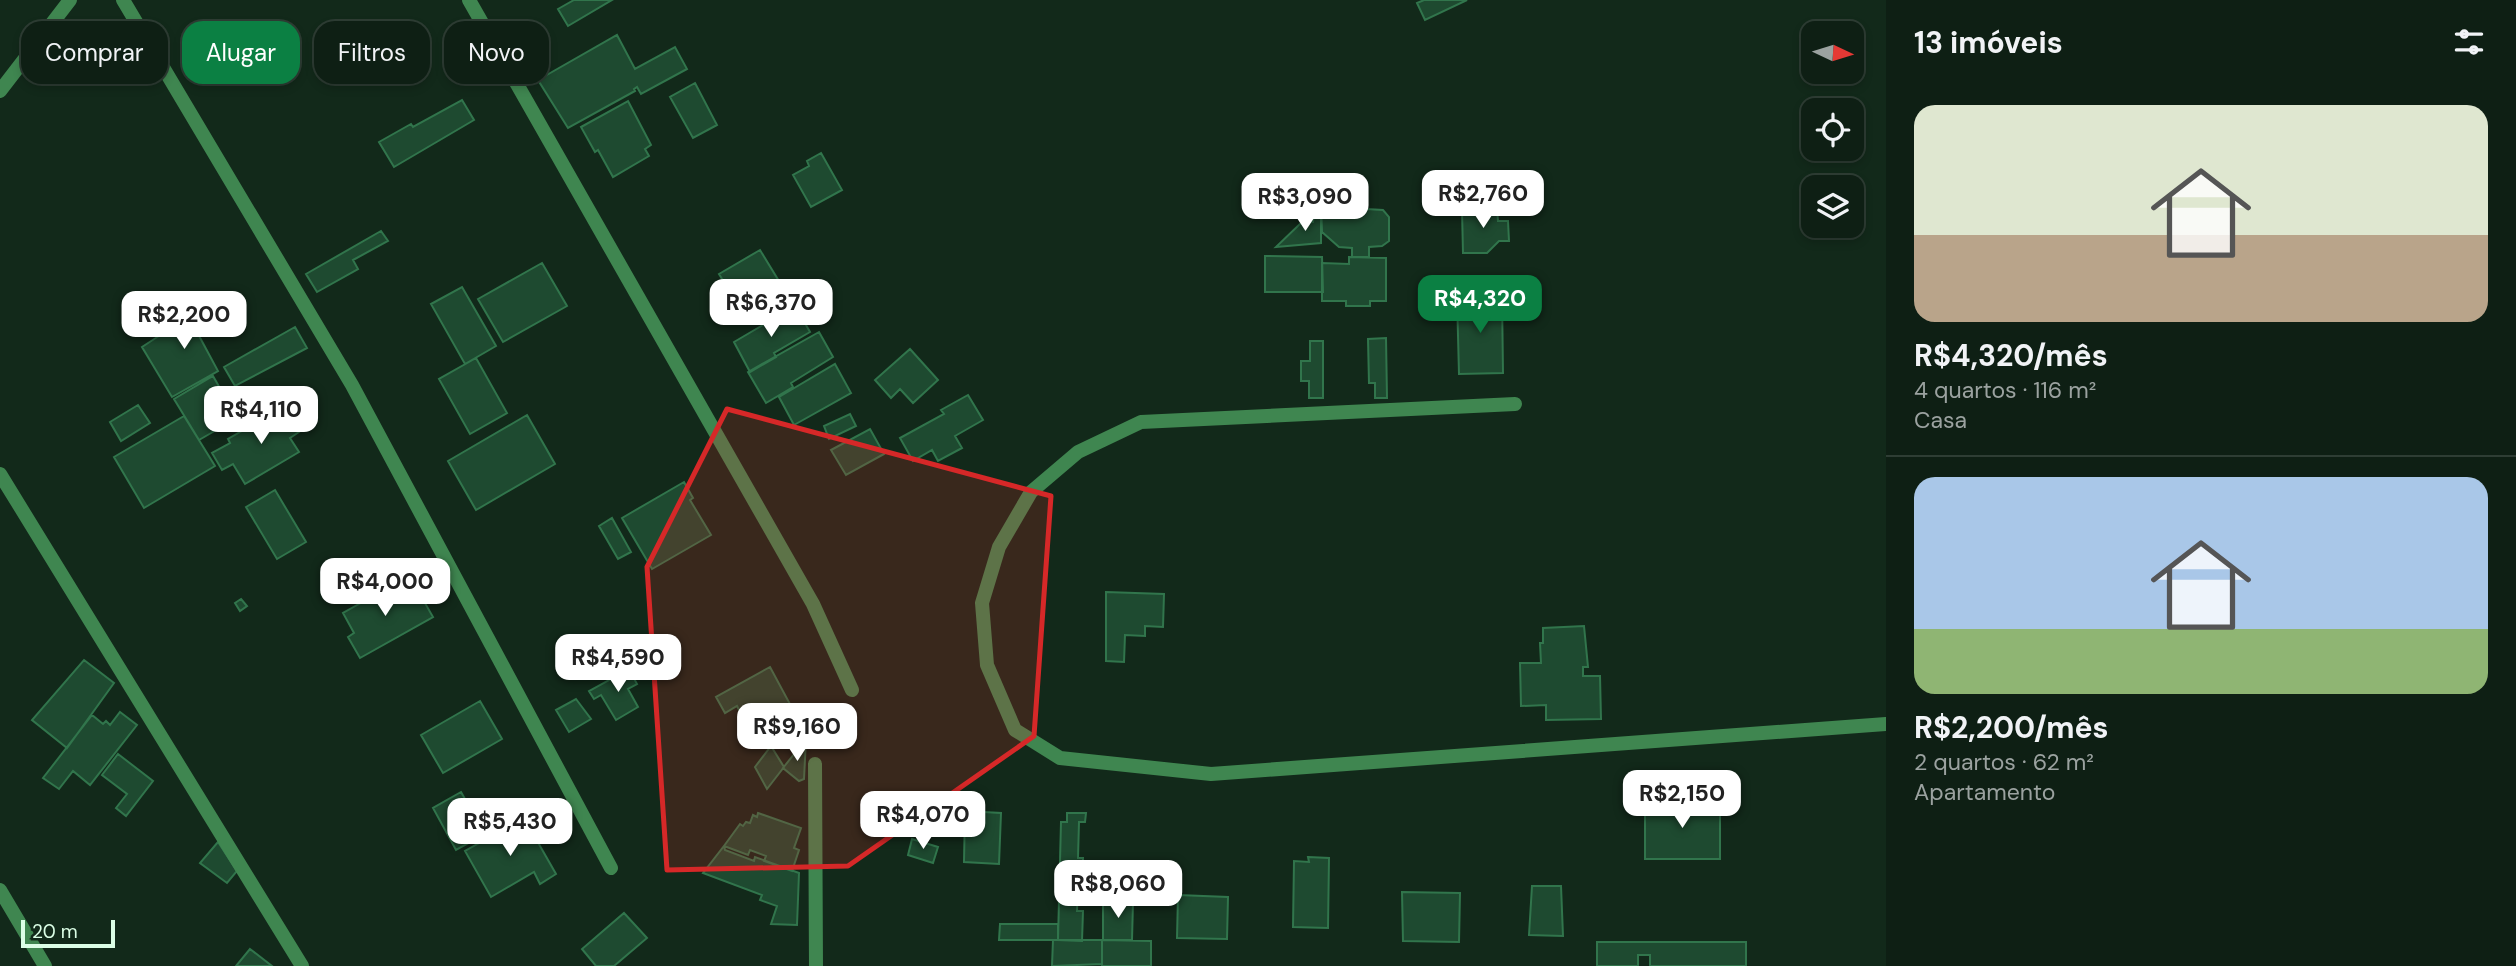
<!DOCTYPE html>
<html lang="pt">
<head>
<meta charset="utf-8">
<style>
  :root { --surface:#0e1f14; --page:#17271d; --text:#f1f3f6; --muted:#9ba2a0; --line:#2e3d34; --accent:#0b8043 }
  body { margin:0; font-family:"DM Sans",sans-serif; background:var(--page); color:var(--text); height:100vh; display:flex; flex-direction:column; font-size:26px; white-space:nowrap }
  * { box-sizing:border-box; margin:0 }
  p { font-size:23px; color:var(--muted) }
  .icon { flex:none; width:38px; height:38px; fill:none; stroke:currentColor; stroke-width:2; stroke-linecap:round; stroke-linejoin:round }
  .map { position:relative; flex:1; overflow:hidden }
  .panel { display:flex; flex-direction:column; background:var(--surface); width:630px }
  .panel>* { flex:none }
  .top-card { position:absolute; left:21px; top:21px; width:665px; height:63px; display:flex; gap:14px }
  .needle { width:46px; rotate:94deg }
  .controls { position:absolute; left:1801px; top:21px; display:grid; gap:14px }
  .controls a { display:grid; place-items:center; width:63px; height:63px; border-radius:14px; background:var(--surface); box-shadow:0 4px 10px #0003,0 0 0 2px var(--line); font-size:35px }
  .scale { position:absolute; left:21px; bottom:18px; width:94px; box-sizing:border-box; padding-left:7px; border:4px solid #dbfee6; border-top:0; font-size:19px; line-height:24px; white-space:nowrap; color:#dbfee6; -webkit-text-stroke:5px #12291a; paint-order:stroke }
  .price { position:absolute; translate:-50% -60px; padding:0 16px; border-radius:14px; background:#fff; color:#222; font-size:23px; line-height:46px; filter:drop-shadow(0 2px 4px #0008) }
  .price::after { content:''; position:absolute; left:50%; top:42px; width:21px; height:16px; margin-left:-10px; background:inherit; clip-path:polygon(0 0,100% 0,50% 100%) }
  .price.current { background:var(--accent); color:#fff }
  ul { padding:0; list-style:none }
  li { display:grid; align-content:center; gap:14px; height:371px; padding:0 28px }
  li+li { border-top:2px solid var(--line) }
  li span { display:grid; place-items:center; height:217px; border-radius:21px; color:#555 }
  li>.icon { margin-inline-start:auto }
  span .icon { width:126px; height:126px; fill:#fffc; stroke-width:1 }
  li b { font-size:30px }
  h2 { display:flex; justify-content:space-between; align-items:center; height:84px; padding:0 28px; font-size:30px }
  .pill { padding:0 24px; border-radius:21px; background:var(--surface); box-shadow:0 4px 10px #0003,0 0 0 2px var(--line); font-size:24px; line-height:63px }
  .pill.current { background:var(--accent); color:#fff }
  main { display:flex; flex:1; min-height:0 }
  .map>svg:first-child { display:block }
  .building { fill:#1e4a30; stroke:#31754c; stroke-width:2 }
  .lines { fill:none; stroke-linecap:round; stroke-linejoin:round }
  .minor { stroke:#3f8650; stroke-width:14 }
  .tertiary { stroke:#3f8650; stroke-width:14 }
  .marked { fill:#d62828; fill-opacity:0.2; stroke:#d62828; stroke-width:5; stroke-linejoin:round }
</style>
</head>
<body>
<main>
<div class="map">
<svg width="1886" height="966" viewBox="0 0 1886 966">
  <rect width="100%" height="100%" fill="#12291a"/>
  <path class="building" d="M574 0H612L568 26 558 9Z
    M1424 0H1467L1425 20 1417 3Z
    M617 35 635 69 675 47 687 69 641 94 637 87 634 89 635 91 568 128 538 80Z
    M695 83 717 125 693 138 670 97Z
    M462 100 474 120 394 167 379 142 411 124 413 127Z
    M628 101 651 145 645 149 649 156 613 177 598 150 595 152 581 127Z
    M821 153 842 190 811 207 793 175 809 166 807 161Z
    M1337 190 1366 209 1383 210 1389 217V241L1382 246 1369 247V257H1352V248L1339 247 1322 232 1321 205Z
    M1497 208 1498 221H1508L1509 241H1499L1487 253H1463L1462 210Z
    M1315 211H1321V243L1276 247 1303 221 1313 222Z
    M381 231 388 241 353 260 358 269 317 292 306 274Z
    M760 250 785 291 761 305 749 285 732 295 719 274Z
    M1265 256 1322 257 1323 292H1265Z
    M1349 257 1386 258V301H1370V306H1346V301H1322V263L1349 264Z
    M542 263 567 306 503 342 478 299Z
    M462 287 496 346 465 364 431 304Z
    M1457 297H1502L1503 373 1459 374Z
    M210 299 221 317 197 332 218 371 172 397 142 347 188 317 186 313Z
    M795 306 810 332 774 353 776 357 750 372 734 342Z
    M295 327 307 348 235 386 224 367Z
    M819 332 833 357 791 383 793 387 766 403 748 372Z
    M1386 338 1387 398H1375V383H1369L1368 339Z
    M1310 341H1323V398H1309V381H1301V361H1310Z
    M910 349 938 380 913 403 900 389 891 398 875 380Z
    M476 358 507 413 470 434 439 379Z
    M835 364 851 393 794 425 779 397Z
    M213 376 237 418 199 440 174 399Z
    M968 395 983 420 955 436 962 448 938 461 932 450 913 461 900 438 944 414 941 410Z
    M138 405 150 423 121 441 110 422Z
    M287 405 302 430 290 438 299 452 245 484 233 464 222 470 212 453 230 443 228 439Z
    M850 414 856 426 829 439 824 426Z
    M527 415 555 464 476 510 448 461Z
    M184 416 215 466 144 508 114 457Z
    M870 429 884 454 846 475 831 450Z
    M684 482 693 498 690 500 711 535 652 569 622 518Z
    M275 490 306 542 277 559 246 507Z
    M612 518 631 552 618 559 599 526Z
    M402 580 413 600 421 596 433 617 360 658 348 637 354 633 343 613Z
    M1106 592 1164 594 1163 627 1145 626V636L1125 635 1124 662 1106 661Z
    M241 599 247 606 240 611 235 603Z
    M1584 626 1588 667H1583V676H1600L1601 719 1546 720V705L1521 706 1520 663H1541L1540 643H1543V628Z
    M84 660 114 683 67 748 32 720Z
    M770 667 791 706 749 729 737 706 725 713 716 697Z
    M629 669 637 684 628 689 638 707 616 720 601 695 594 699 589 691Z
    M576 699 591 719 569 732 556 710Z
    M480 701 502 739 443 773 421 735Z
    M120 712 137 725 90 785 73 771 59 789 43 778 92 715 103 724 106 721 110 725Z
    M806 739 804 779 799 781 783 768Z
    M771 746 784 767 767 789 755 767Z
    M118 754 153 781 126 816 116 808 127 794 102 775Z
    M461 792 485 834 456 850 433 808Z
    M1645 802H1720V859H1645Z
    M965 811 1001 813 999 864 964 862Z
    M758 813 801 828 794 848 799 850 792 871 764 861 766 856 750 850 748 855 724 846 740 824 743 826 746 822 750 823 753 815 757 817Z
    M1067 813H1086L1085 822H1079L1078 858H1083L1082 887H1078L1077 911H1083L1082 941 1058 940 1061 822H1067Z
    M524 818 556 874 540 884 534 872 491 897 465 851Z
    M912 839 938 847 933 863 908 855Z
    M218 842 237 871 227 883 200 863Z
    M724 846 725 850 754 861 755 857 799 873 797 925 771 924 777 906 760 900 762 895 703 873Z
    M1308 857 1329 858 1328 928 1293 927 1294 861 1309 862Z
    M1532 886H1561L1563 936 1529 935Z
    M1402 892 1460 893 1459 942 1403 941Z
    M1178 895 1228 897 1227 939 1177 938Z
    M1103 900 1133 902 1132 940H1103Z
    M624 913 647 938 614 966H596L582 949Z
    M1000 924H1058V940H999Z
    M1053 940H1102V964L1052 966Z
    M1102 940 1151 941V966H1102Z
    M1597 942H1746V966H1650V955H1638V966H1597Z
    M250 949 272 966H236Z"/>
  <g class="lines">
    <path class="minor" d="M123 0 352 385 611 868
      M469 0 813 604 852 690
      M1515 404 1141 422 1078 452 1031 492 999 547 982 603 987 665 1015 730 1060 758 1211 774 1886 724
      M0 474 302 966
      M815 764 816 966
      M0 890 45 966"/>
    <path class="tertiary" d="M0 91 70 0"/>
  </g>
  <path class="marked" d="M727 409 1051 496 1034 736 848 866 667 870 647 567Z"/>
</svg>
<div class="controls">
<a><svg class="needle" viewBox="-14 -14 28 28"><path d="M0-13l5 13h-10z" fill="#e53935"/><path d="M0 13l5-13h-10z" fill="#9ba2a0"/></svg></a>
<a><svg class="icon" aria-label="locate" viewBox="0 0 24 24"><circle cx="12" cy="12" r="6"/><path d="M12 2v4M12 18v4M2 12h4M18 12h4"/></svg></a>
<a><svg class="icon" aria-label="layers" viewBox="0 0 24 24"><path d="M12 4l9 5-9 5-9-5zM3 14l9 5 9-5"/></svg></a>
</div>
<div class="scale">20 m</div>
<b class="price" style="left:1483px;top:230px">R$2,760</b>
<b class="price" style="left:1305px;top:233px">R$3,090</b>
<b class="price current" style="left:1480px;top:335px">R$4,320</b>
<b class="price" style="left:771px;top:339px">R$6,370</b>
<b class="price" style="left:184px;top:351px">R$2,200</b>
<b class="price" style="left:261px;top:446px">R$4,110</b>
<b class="price" style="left:385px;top:618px">R$4,000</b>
<b class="price" style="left:618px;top:694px">R$4,590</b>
<b class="price" style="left:797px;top:763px">R$9,160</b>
<b class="price" style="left:1682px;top:830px">R$2,150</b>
<b class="price" style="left:923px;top:851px">R$4,070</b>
<b class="price" style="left:510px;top:858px">R$5,430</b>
<b class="price" style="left:1118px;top:920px">R$8,060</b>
<div class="top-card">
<a class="pill">Comprar</a>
<a class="pill current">Alugar</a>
<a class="pill">Filtros</a>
<a class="pill">Novo</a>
</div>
</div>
<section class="panel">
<h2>13 imóveis<svg class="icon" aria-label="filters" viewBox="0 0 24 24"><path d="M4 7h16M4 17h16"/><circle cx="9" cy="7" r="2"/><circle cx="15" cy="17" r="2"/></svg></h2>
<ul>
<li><span style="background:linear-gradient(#dfe7d0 60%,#b9a48a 0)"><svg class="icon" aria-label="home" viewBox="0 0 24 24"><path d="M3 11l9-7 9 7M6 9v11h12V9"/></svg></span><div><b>R$4,320/mês</b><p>4 quartos · 116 m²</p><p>Casa</p></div></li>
<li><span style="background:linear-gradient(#a9c7e8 70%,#8fb573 0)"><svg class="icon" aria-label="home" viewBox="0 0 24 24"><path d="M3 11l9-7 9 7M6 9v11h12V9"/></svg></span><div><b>R$2,200/mês</b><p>2 quartos · 62 m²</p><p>Apartamento</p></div></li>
</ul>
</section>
</main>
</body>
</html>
